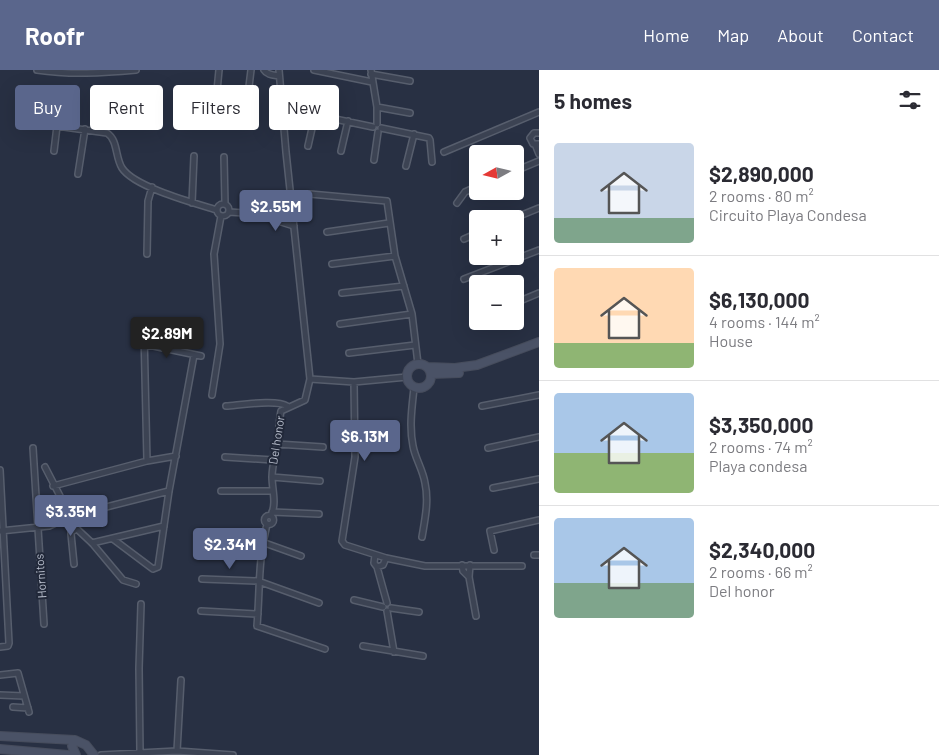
<!DOCTYPE html>
<html lang="en">
<head>
<meta charset="utf-8">
<style>
  :root { --surface:#fff; --page:#f2f2f3; --text:#2b2b33; --muted:#7c7c81; --line:#e1e1e2; --accent:#5a668c }
  body { margin:0; font-family:Barlow,sans-serif; background:var(--page); color:var(--text); height:100vh; display:flex; flex-direction:column; font-size:19px; white-space:nowrap }
  * { box-sizing:border-box; margin:0 }
  p { font-size:16px; color:var(--muted) }
  .icon { flex:none; width:28px; height:28px; fill:none; stroke:currentColor; stroke-width:2; stroke-linecap:round; stroke-linejoin:round }
  .map { position:relative; flex:1; overflow:hidden }
  .drawer { display:flex; flex-direction:column; background:var(--surface); width:400px }
  .drawer>* { flex:none }
  .banner { position:absolute; left:15px; top:15px; width:449px; height:45px; display:flex; gap:10px }
  .needle { width:32px; rotate:262deg }
  .controls { position:absolute; left:469px; top:75px; display:grid; gap:10px }
  .controls a { display:grid; place-items:center; width:55px; height:55px; border-radius:5px; background:var(--surface); box-shadow:0 5px 20px #0002; font-size:25px }
  .price { position:absolute; translate:-50% -42px; padding:0 11px; border-radius:5px; background:var(--accent); color:#fff; font-size:16px; line-height:32px; filter:drop-shadow(0 1px 2px #0008) }
  .price::after { content:''; position:absolute; left:50%; top:30px; width:15px; height:11px; margin-left:-8px; background:inherit; clip-path:polygon(0 0,100% 0,50% 100%) }
  .price.current { background:#222; color:#fff }
  ul { padding:0; list-style:none }
  li { display:flex; align-items:center; gap:15px; height:125px; padding:0 15px }
  li+li { border-top:1px solid var(--line) }
  li span { display:grid; place-items:center; flex:none; width:140px; height:100px; border-radius:5px; color:#555 }
  li>.icon { margin-inline-start:auto }
  span .icon { width:60px; height:60px; fill:#fffc; stroke-width:1 }
  li b { font-size:21px }
  h2 { display:flex; justify-content:space-between; align-items:center; height:60px; padding:0 15px; font-size:21px }
  .pill { padding:0 18px; border-radius:5px; background:var(--surface); box-shadow:0 5px 20px #0002; font-size:18px; line-height:45px }
  .pill.current { background:var(--accent); color:#fff }
  header { display:flex; align-items:center; gap:30px; box-sizing:border-box; height:70px; padding:0 25px; background:var(--accent); color:#fff }
  header strong { font-size:24px }
  nav { display:flex; gap:28px; margin-inline-start:auto; font-size:18px }
  main { display:flex; flex:1; min-height:0 }
  .map>svg:first-child { display:block }
  .lines { fill:none; stroke-linecap:round; stroke-linejoin:round }
  .street-casing { stroke:#575e6d; stroke-width:8 }
  .secondary-casing { stroke:#464c5c; stroke-width:10 }
  .street { stroke:#3c4353; stroke-width:5 }
  .secondary { stroke:#4a5266; stroke-width:8 }
  .labels { text-anchor:middle; stroke-width:4; stroke-linejoin:round; paint-order:stroke }
  .street-label { font-size:12px; fill:#b9bfcd; stroke:#212839 }
</style>
</head>
<body>
<header>
<strong>Roofr</strong>
<nav><a>Home</a><a>Map</a><a>About</a><a>Contact</a></nav>
</header>
<main>
<div class="map">
<svg width="539" height="685" viewBox="0 0 539 685">
  <rect width="100%" height="100%" fill="#283043"/>
  <g class="lines">
    <g class="street-casing">
      <path id="street" d="M37 0C70 5 103 3 136 0
        M264 0C267 5 273 5 279 6
        M314 0 372 12
        M371 0 377 37V54
        M371 4 410 11
        M216 31 219 0
        M247 33 251 0
        M377 37 410 43
        M292 40 373 57
        M381 58 429 68 430 70 432 92
        M539 63H534L530 68 533 74H539
        M535 74 539 84
        M308 76 315 45
        M54 81 57 56 107 63C118 70 115 87 122 98 134 117 194 133 217 140
        M341 81 348 51
        M444 82 539 42
        M224 87 225 134
        M374 90 378 62
        M406 96 414 64
        M515 101 539 91
        M78 104 85 59
        M310 124 387 131 395 186 412 244 418 294
        M291 132C281 134 278 136 275 145L278 151 294 156
        M192 133 194 86
        M457 133 465 122 478 116
        M217 140a6 6 0 1 1 12 0a6 6 0 1 1-12 0Z
        M229 142 275 145
        M512 149 539 138
        M327 162 389 153
        M464 169 478 163
        M147 184 148 131 152 117
        M332 194 395 186
        M464 209 539 180
        M342 223 404 216
        M515 233 539 223
        M475 248H478
        M340 254 412 244
        M144 263 147 391
        M144 274 201 286
        M349 283 415 275
        M310 309 354 312 407 307
        M354 312 355 387 342 471 345 475 386 488 425 496H522
        M414 318C412 337 409 357 413 376 415 388 423 400 425 413 429 431 425 449 422 467
        M212 325 220 274 214 184 221 146
        M226 336C240 335 277 329 287 336
        M482 336 539 325
        M277 374 323 377
        M33 378 44 554
        M488 378 539 367
        M225 387 273 390
        M45 397 77 459 92 473 123 510 136 514
        M0 400 9 573 8 576 0 577
        M272 407 320 411
        M53 416 147 391 176 386
        M493 418 539 409
        M221 421H273
        M272 442 319 444
        M271 445C277 434 272 419 272 407 272 395 276 384 278 372 279 361 279 351 281 341L305 330 310 309 286 82 279 0
        M264.5 450a4.5 4.5 0 1 1 9 0a4.5 4.5 0 1 1-9 0Z
        M267 454C258 490 260 519 257 556L325 579
        M0 461 49 456 71 446 169 421
        M113 469 153 499 158 497 169 421 194 285
        M262 472 301 486
        M92 473 164 456
        M203 474 261 476
        M494 480 490 461 539 450
        M375 485 374 493 377 497 387 533
        M534 485H539
        M74 494 71 464V462L77 459
        M462 495 463 501 469 507
        M470 495 469 507 476 546
        M377 497 383 495 386 488
        M202 509 258 511 319 533
        M354 530 383 537
        M391 538 419 542
        M201 541 258 544
        M387 541 394 582
        M363 576 423 586
        M0 605 18 603 29 642
        M0 625 24 626
        M13 637 28 638
        M177 681 181 610
        M140 682 139 598 141 534
        M101 685 177 681 233 685"/>
    </g>
    <g class="secondary-casing">
      <path id="secondary" d="M407 306a12 12 0 1 1 24 0a12 12 0 1 1-24 0Z
        M428 297 455 298 477 295 539 272
        M431 304 459 303
        M0 666 75 670 86 675 94 685
        M75 670 72 676 76 685
        M0 679 68 685"/>
    </g>
    <use href="#street" class="street"/>
    <use href="#secondary" class="secondary"/>
  </g>
  <g class="labels">
    <g class="street-label">
      <text transform="translate(277 370) rotate(-81)" y="4">Del honor</text>
      <text transform="translate(41 506) rotate(-94)" y="4">Hornitos</text>
    </g>
  </g>
</svg>
<div class="controls">
<a><svg class="needle" viewBox="-14 -14 28 28"><path d="M0-13l5 13h-10z" fill="#e53935"/><path d="M0 13l5-13h-10z" fill="#7c7c81"/></svg></a>
<a>+</a>
<a>−</a>
</div>
<b class="price" style="left:276px;top:162px">$2.55M</b>
<b class="price current" style="left:167px;top:289px">$2.89M</b>
<b class="price" style="left:365px;top:392px">$6.13M</b>
<b class="price" style="left:71px;top:467px">$3.35M</b>
<b class="price" style="left:230px;top:500px">$2.34M</b>
<div class="banner">
<a class="pill current">Buy</a>
<a class="pill">Rent</a>
<a class="pill">Filters</a>
<a class="pill">New</a>
</div>
</div>
<section class="drawer">
<h2>5 homes<svg class="icon" aria-label="filters" viewBox="0 0 24 24"><path d="M4 7h16M4 17h16"/><circle cx="9" cy="7" r="2"/><circle cx="15" cy="17" r="2"/></svg></h2>
<ul>
<li><span style="background:linear-gradient(#c9d6e8 75%,#7fa58c 0)"><svg class="icon" aria-label="home" viewBox="0 0 24 24"><path d="M3 11l9-7 9 7M6 9v11h12V9"/></svg></span><div><b>$2,890,000</b><p>2 rooms · 80 m²</p><p>Circuito Playa Condesa</p></div></li>
<li><span style="background:linear-gradient(#ffd9b3 75%,#8fb573 0)"><svg class="icon" aria-label="home" viewBox="0 0 24 24"><path d="M3 11l9-7 9 7M6 9v11h12V9"/></svg></span><div><b>$6,130,000</b><p>4 rooms · 144 m²</p><p>House</p></div></li>
<li><span style="background:linear-gradient(#a9c7e8 60%,#8fb573 0)"><svg class="icon" aria-label="home" viewBox="0 0 24 24"><path d="M3 11l9-7 9 7M6 9v11h12V9"/></svg></span><div><b>$3,350,000</b><p>2 rooms · 74 m²</p><p>Playa condesa</p></div></li>
<li><span style="background:linear-gradient(#a9c7e8 65%,#7fa58c 0)"><svg class="icon" aria-label="home" viewBox="0 0 24 24"><path d="M3 11l9-7 9 7M6 9v11h12V9"/></svg></span><div><b>$2,340,000</b><p>2 rooms · 66 m²</p><p>Del honor</p></div></li>
</ul>
</section>
</main>
</body>
</html>
